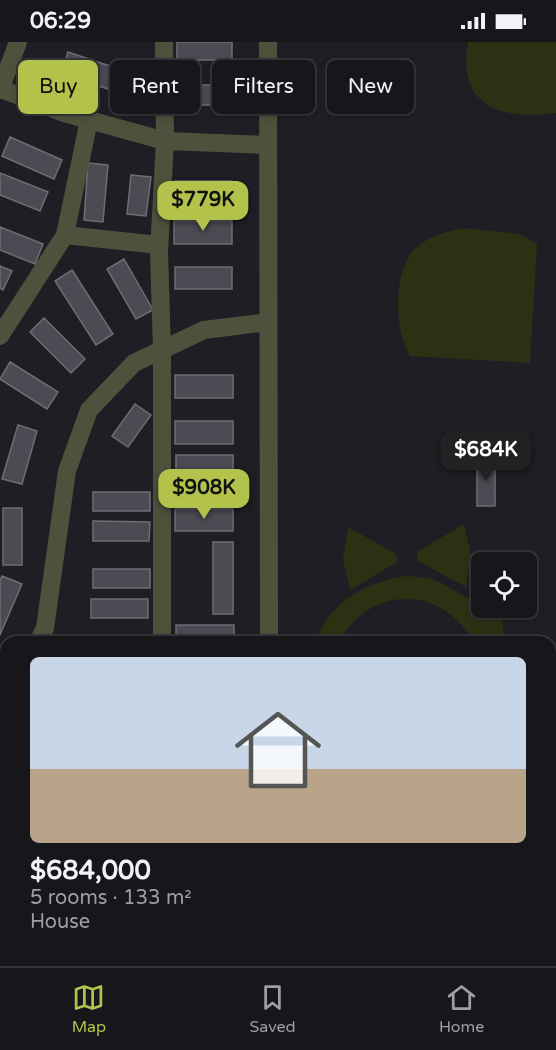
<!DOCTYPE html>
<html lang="en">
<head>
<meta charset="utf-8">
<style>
  :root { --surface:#17161b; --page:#201f24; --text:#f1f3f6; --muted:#9e9fa3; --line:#36353a; --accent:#b3c24b }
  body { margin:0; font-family:"Varela Round",sans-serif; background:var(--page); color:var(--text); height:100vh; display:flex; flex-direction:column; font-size:22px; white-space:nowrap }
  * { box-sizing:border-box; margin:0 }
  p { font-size:20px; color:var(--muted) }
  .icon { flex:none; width:33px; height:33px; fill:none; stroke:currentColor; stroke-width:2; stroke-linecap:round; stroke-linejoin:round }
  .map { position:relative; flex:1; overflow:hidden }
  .sheet { position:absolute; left:0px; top:594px; width:556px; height:330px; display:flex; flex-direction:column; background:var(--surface); border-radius:18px 18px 0 0; box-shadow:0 3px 9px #0003,0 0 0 2px var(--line) }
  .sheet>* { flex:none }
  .top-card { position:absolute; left:18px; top:18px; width:520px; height:54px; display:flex; gap:12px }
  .fabs { position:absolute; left:471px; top:510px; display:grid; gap:12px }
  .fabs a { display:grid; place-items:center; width:66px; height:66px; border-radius:9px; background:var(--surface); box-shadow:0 3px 9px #0003,0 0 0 2px var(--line); font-size:30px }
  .price { position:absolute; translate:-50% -51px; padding:0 14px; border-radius:12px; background:var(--accent); color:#111; font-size:20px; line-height:39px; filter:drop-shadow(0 2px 3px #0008) }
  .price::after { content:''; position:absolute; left:50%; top:36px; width:18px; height:14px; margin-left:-9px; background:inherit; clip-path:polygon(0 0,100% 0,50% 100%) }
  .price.on { background:#222; color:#fff }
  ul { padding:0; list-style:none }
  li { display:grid; align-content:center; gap:12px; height:318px; padding:0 30px }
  li span { display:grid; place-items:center; height:186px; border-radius:9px; color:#555 }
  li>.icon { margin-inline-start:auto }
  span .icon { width:108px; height:108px; fill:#fffc; stroke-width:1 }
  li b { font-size:26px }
  .chip { padding:0 21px; border-radius:9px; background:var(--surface); box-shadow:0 3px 9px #0003,0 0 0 2px var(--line); font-size:21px; line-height:54px }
  .chip.on { background:var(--accent); color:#111 }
  .status { display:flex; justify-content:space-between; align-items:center; height:42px; padding:0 30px; background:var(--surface); direction:ltr }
  .status svg { height:16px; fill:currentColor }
  .menu { display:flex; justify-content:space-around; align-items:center; height:84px; border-top:2px solid var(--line); background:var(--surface); font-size:16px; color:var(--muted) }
  .menu a { display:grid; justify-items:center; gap:3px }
  .menu .on { color:var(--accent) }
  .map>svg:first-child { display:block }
  .green { fill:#2c3114 }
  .building { fill:#4c4a52; stroke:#6e6d75; stroke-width:1.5 }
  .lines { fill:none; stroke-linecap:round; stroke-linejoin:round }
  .path { stroke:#67666c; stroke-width:3; stroke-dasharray:6 3; stroke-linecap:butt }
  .minor { stroke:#4e523d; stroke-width:18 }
</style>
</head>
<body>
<div class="status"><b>06:29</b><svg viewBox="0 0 49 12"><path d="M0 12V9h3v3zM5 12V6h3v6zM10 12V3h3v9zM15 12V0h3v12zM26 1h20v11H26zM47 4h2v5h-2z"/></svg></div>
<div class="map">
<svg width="556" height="924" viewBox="0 0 556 924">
  <rect width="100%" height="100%" fill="#1f1e24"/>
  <path class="green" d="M468 0H556V71C502 78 457 66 468 0Z
    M463 186 519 192 537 202 530 321 410 314C394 289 392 226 417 205 431 193 446 190 463 186Z
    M464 482 471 513 466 545 418 519 417 510Z
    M348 485 396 512 397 520 350 548 343 517Z
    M407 534C415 535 424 535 432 537 449 543 464 558 481 559L482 566H503V600H474C441 543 371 542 339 600H316C328 559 369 539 407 534Z
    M556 726V829L553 830 551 876 550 812Z
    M332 918H363L384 924H337Z
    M450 918H505V924H410L439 922Z"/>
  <path class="building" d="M177 0H232V18H177Z
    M68 10 137 33 130 54 61 32Z
    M177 43H233V63H177Z
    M10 95 62 118 54 137 2 114Z
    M88 121 108 123 103 180 84 178Z
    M0 131 48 150 40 169 0 153Z
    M131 133 151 135 146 174 127 172Z
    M175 139H232V161H175Z
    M174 179H232V202H174Z
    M0 185 43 202 35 222 0 208Z
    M124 217 153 268 136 277 107 227Z
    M0 224 12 229 3 248 0 246Z
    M175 225H232V247H175Z
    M72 228 113 292 96 303 55 239Z
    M44 276 85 317 71 331 30 290Z
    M10 320 58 350 47 367 0 337Z
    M175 333H233V356H175Z
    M135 362 151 373 128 405 112 394Z
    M175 379H233V402H175Z
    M18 383 37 389 22 442 2 437Z
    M176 413H233V435H176Z
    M477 417H495V464H477Z
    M93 450H150V469H93Z
    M3 466H22V523H3Z
    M175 467H233V489H175Z
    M93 479 150 480 149 499H93Z
    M213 500H233V572H213Z
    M93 527H150V546H93Z
    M2 534 22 542 0 593V539Z
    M91 557H148V576H91Z
    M176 583H234V600H176Z
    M64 918H133L131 924H86Z"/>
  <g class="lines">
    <path class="path" d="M0 755 5 770"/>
    <path class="minor" d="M268 0 269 600
      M1 47 64 71 165 99 268 103
      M0 48 18 0
      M65 193 159 203
      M0 294 65 193 89 78
      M38 600 45 586 67 429 89 368 134 321 204 288 268 280
      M162 600V308L159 210 165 99 164 0
      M0 648 6 643
      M0 713 6 726
      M0 788 6 785
      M170 918 171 924
      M271 918V924
      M4 924 7 918"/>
  </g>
</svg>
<div class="fabs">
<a><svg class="icon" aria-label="locate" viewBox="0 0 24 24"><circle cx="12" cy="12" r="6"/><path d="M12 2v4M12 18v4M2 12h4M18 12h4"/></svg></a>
</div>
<b class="price" style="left:203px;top:190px">$779K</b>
<b class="price on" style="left:486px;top:440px">$684K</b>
<b class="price" style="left:204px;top:478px">$908K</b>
<div class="top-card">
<a class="chip on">Buy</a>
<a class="chip">Rent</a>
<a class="chip">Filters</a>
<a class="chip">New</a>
</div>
<section class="sheet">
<ul>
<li><span style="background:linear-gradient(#c9d6e8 60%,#b9a48a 0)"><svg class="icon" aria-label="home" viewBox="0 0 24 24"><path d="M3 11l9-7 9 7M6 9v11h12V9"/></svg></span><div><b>$684,000</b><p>5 rooms · 133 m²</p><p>House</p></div></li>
</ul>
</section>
</div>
<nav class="menu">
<a class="on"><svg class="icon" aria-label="map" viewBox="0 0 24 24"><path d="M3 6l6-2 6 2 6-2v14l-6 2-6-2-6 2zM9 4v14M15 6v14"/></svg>Map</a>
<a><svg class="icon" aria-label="saved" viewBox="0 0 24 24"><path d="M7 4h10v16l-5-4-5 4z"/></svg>Saved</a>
<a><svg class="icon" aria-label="home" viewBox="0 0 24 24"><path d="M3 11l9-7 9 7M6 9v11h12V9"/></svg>Home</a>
</nav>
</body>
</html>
